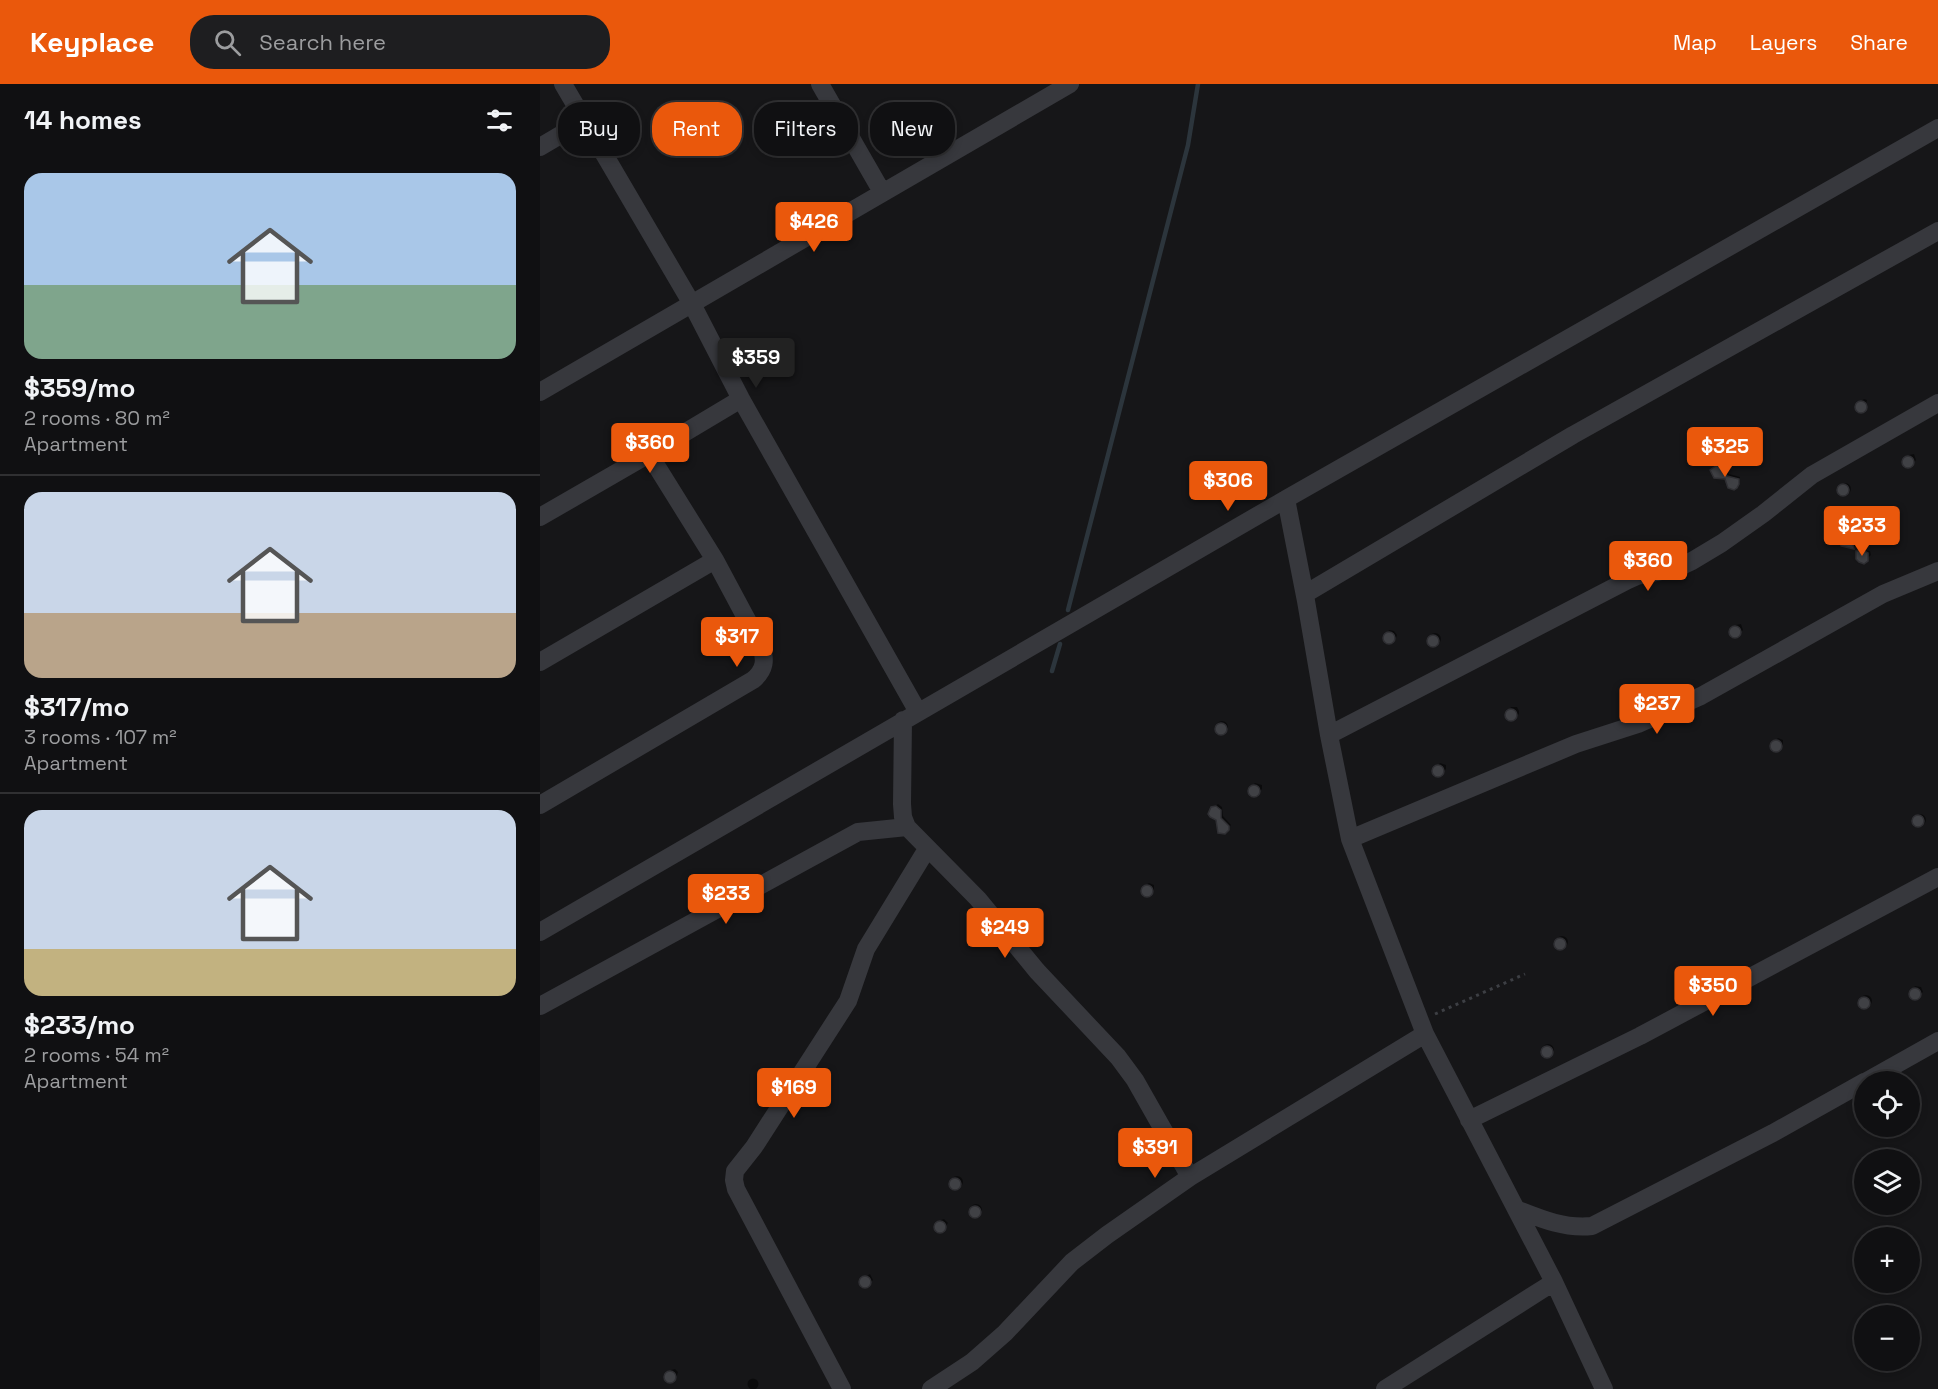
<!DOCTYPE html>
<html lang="en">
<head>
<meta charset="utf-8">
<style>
  :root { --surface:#101012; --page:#1e1e20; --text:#f1f3f6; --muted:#9c9d9f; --line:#303032; --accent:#ea580c }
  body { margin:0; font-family:"Space Grotesk",sans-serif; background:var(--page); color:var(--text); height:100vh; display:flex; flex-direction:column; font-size:22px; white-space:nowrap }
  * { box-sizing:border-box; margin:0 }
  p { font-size:20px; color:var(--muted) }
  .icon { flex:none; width:33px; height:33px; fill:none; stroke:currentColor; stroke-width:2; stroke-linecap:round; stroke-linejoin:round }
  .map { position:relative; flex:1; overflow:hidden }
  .panel { display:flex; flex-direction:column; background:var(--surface); width:540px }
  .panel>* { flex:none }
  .banner { position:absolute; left:18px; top:18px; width:570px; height:54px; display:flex; gap:12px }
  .fabs { position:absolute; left:1314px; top:987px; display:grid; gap:12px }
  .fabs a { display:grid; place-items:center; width:66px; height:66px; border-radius:50%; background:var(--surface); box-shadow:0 3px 9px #0003,0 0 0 2px var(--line); font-size:30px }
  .price { position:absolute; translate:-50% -51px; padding:0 14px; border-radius:6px; background:var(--accent); color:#fff; font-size:20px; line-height:39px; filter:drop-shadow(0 2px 3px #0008) }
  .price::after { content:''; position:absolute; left:50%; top:36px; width:18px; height:14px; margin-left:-9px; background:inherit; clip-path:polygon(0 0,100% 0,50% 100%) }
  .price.active { background:#222; color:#fff }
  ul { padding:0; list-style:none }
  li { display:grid; align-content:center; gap:12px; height:318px; padding:0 24px }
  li+li { border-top:2px solid var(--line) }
  li span { display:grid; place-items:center; height:186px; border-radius:18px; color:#555 }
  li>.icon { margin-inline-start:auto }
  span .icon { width:108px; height:108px; fill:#fffc; stroke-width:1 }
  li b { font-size:26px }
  h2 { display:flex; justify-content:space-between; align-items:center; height:72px; padding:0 24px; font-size:26px }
  .chip { padding:0 21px; border-radius:24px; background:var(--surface); box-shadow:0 3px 9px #0003,0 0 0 2px var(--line); font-size:21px; line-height:54px }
  .chip.active { background:var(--accent); color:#fff }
  header { display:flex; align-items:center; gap:36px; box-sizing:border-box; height:84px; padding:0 30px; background:var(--accent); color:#fff }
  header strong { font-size:28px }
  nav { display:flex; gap:33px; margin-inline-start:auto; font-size:21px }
  .search { width:420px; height:54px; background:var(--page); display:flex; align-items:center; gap:15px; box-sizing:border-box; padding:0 21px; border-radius:24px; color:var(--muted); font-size:22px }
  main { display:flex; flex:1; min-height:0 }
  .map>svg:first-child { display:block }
  .shadow { fill:#0007 }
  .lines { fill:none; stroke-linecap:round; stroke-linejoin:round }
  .stream { stroke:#2c353c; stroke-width:4.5 }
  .building { fill:#404145; stroke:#303034; stroke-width:1.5 }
  .path { stroke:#3d3f44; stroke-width:3; stroke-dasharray:3 4.5; stroke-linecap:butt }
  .minor { stroke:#37383d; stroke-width:18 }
</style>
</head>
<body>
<header>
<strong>Keyplace</strong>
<div class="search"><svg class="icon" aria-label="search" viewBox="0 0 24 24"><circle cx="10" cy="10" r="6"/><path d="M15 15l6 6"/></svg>Search here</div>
<nav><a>Map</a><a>Layers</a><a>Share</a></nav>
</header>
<main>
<section class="panel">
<h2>14 homes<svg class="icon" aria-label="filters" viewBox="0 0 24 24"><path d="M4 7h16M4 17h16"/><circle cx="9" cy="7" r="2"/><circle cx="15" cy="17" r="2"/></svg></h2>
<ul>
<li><span style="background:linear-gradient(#a9c7e8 60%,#7fa58c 0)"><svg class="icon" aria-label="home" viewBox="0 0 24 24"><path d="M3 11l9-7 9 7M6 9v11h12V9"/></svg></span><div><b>$359/mo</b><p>2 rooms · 80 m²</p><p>Apartment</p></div></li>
<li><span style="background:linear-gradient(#c9d6e8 65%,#b9a48a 0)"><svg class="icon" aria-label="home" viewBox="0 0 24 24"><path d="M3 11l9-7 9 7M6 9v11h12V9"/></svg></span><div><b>$317/mo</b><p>3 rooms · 107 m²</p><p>Apartment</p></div></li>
<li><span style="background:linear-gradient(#c9d6e8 75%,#c2b280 0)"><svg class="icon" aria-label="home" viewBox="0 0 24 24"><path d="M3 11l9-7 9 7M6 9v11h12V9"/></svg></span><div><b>$233/mo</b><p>2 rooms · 54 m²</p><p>Apartment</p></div></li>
</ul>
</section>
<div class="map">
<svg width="1398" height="1305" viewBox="0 0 1398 1305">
  <rect width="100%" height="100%" fill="#161618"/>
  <path class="shadow" d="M1324 315 1327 316 1325 325 1322 328 1316 323 1318 319Z
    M1374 370 1376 376 1371 383H1366L1363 377 1369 371Z
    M1183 380 1189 390 1200 393V399L1194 404 1176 382Z
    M1299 405a6 6 0 1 1 12 0a6 6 0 1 1-12 0Z
    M1307 450H1310L1314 453 1316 462 1314 464 1302 461V455Z
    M1320 465 1330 467 1331 471 1323 478 1318 468Z
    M1201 540 1203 546 1196 553H1193L1190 547 1196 541Z
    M849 546 854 547 857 551 856 554 850 559 844 556Z
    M889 555a6 6 0 1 1 12 0a6 6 0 1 1-12 0Z
    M971 623H977L979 627V630L972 636 967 632Z
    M676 643a6 6 0 1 1 12 0a6 6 0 1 1-12 0Z
    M1238 654 1243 656V662L1236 667 1231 664 1232 659Z
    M900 679 906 681V685L901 691 897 692 893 687Z
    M715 699 722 701V705L716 711H711L709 708V705Z
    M678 720 682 723 683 732 691 741 685 749 672 724Z
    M1374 736a6 6 0 1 1 12 0a6 6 0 1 1-12 0Z
    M609 799 614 801V807L608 812 602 808 604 802Z
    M1016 858a6 6 0 1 1 12 0a6 6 0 1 1-12 0Z
    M1375 902 1381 903 1383 908 1376 914H1373L1370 909Z
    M1320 917a6 6 0 1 1 12 0a6 6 0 1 1-12 0Z
    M1002 966a6 6 0 1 1 12 0a6 6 0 1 1-12 0Z
    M411 1098a6 6 0 1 1 12 0a6 6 0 1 1-12 0Z
    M430 1126a6 6 0 1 1 12 0a6 6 0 1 1-12 0Z
    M404 1135 408 1139 401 1148 396 1146 395 1142 401 1136Z
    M330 1190 333 1196 326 1203H323L320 1199 323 1194Z
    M135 1285 138 1288 136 1295 133 1297 129 1298 125 1292 131 1286Z
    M207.5 1300a5.5 5.5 0 1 1 11 0a5.5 5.5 0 1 1-11 0Z"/>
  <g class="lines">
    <path class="stream" d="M528 526 648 61 658 0
      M512 587 520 560"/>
  </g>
  <path class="building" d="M1315 323a6 6 0 1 1 12 0a6 6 0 1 1-12 0Z
    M1362 378a6 6 0 1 1 12 0a6 6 0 1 1-12 0Z
    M1176 382H1181L1187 392 1199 395V400L1197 404 1194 406 1188 404 1185 395 1174 394 1170 386Z
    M1297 406a6 6 0 1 1 12 0a6 6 0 1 1-12 0Z
    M1307 451 1312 455 1314 465 1301 462 1300 455 1303 452Z
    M1316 467H1324L1328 469V477L1324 480 1319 478 1316 475Z
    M1189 548a6 6 0 1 1 12 0a6 6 0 1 1-12 0Z
    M843 554a6 6 0 1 1 12 0a6 6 0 1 1-12 0Z
    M887 557a6 6 0 1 1 12 0a6 6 0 1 1-12 0Z
    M965 631a6 6 0 1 1 12 0a6 6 0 1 1-12 0Z
    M675 645a6 6 0 1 1 12 0a6 6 0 1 1-12 0Z
    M1230 662a6 6 0 1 1 12 0a6 6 0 1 1-12 0Z
    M892 687a6 6 0 1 1 12 0a6 6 0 1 1-12 0Z
    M708 707a6 6 0 1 1 12 0a6 6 0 1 1-12 0Z
    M676 722 681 726V734L689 742V746L685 750 678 749 676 736 670 733 668 730 671 723Z
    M1372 737a6 6 0 1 1 12 0a6 6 0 1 1-12 0Z
    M601 807a6 6 0 1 1 12 0a6 6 0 1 1-12 0Z
    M1014 860a6 6 0 1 1 12 0a6 6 0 1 1-12 0Z
    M1369 910a6 6 0 1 1 12 0a6 6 0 1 1-12 0Z
    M1318 919a6 6 0 1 1 12 0a6 6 0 1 1-12 0Z
    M1001 968a6 6 0 1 1 12 0a6 6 0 1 1-12 0Z
    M409 1100a6 6 0 1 1 12 0a6 6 0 1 1-12 0Z
    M429 1128a6 6 0 1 1 12 0a6 6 0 1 1-12 0Z
    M394 1143a6 6 0 1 1 12 0a6 6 0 1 1-12 0Z
    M319 1198a6 6 0 1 1 12 0a6 6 0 1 1-12 0Z
    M124 1293a6 6 0 1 1 12 0a6 6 0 1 1-12 0Z"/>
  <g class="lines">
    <path class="path" d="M895 930 985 890"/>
    <path class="minor" d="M23 0 152 220 201 315 378 628
      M280 0 342 108
      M0 63 44 37
      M0 308 530 0
      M746 415 766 517 789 651 810 755 885 950 1014 1198 1064 1305
      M0 433 109 370 201 315
      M765 510 1033 351 1398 147
      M0 578 175 476
      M363 636 362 720 363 733 367 743 438 815 497 887 578 973 595 996 650 1093
      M789 651 1088 496 1097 492 1137 484 1152 477 1182 459 1223 430 1272 391 1398 319
      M0 721 213 596C225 586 226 576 221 562L175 476 109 370
      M810 755 1036 660 1098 640 1161 612 1343 510 1398 487
      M0 848 746 415 1398 44
      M0 922 318 748 367 743
      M1325 998 1398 957
      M929 1036 1100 952 1398 793
      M976 1125C1001 1135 1025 1145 1052 1142L1233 1049 1324 998
      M302 1305 196 1105 194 1096 195 1087 214 1063 308 917 326 865 387 765
      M391 1305 432 1278 465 1249 532 1178 567 1151 650 1093 885 950
      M845 1305 1014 1198"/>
  </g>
</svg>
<div class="fabs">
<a><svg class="icon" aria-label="locate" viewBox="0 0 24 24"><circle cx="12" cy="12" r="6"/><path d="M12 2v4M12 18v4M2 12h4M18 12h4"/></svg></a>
<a><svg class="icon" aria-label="layers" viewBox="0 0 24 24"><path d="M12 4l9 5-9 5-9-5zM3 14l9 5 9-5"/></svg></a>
<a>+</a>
<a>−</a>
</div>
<b class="price" style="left:274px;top:169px">$426</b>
<b class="price active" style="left:216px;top:305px">$359</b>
<b class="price" style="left:110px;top:390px">$360</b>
<b class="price" style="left:1185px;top:394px">$325</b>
<b class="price" style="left:688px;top:428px">$306</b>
<b class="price" style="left:1322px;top:473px">$233</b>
<b class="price" style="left:1108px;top:508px">$360</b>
<b class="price" style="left:197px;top:584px">$317</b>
<b class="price" style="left:1117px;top:651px">$237</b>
<b class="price" style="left:186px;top:841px">$233</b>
<b class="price" style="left:465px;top:875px">$249</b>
<b class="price" style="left:1173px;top:933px">$350</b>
<b class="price" style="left:254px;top:1035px">$169</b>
<b class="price" style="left:615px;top:1095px">$391</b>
<div class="banner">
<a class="chip">Buy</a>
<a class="chip active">Rent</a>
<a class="chip">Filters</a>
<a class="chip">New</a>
</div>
</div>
</main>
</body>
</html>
